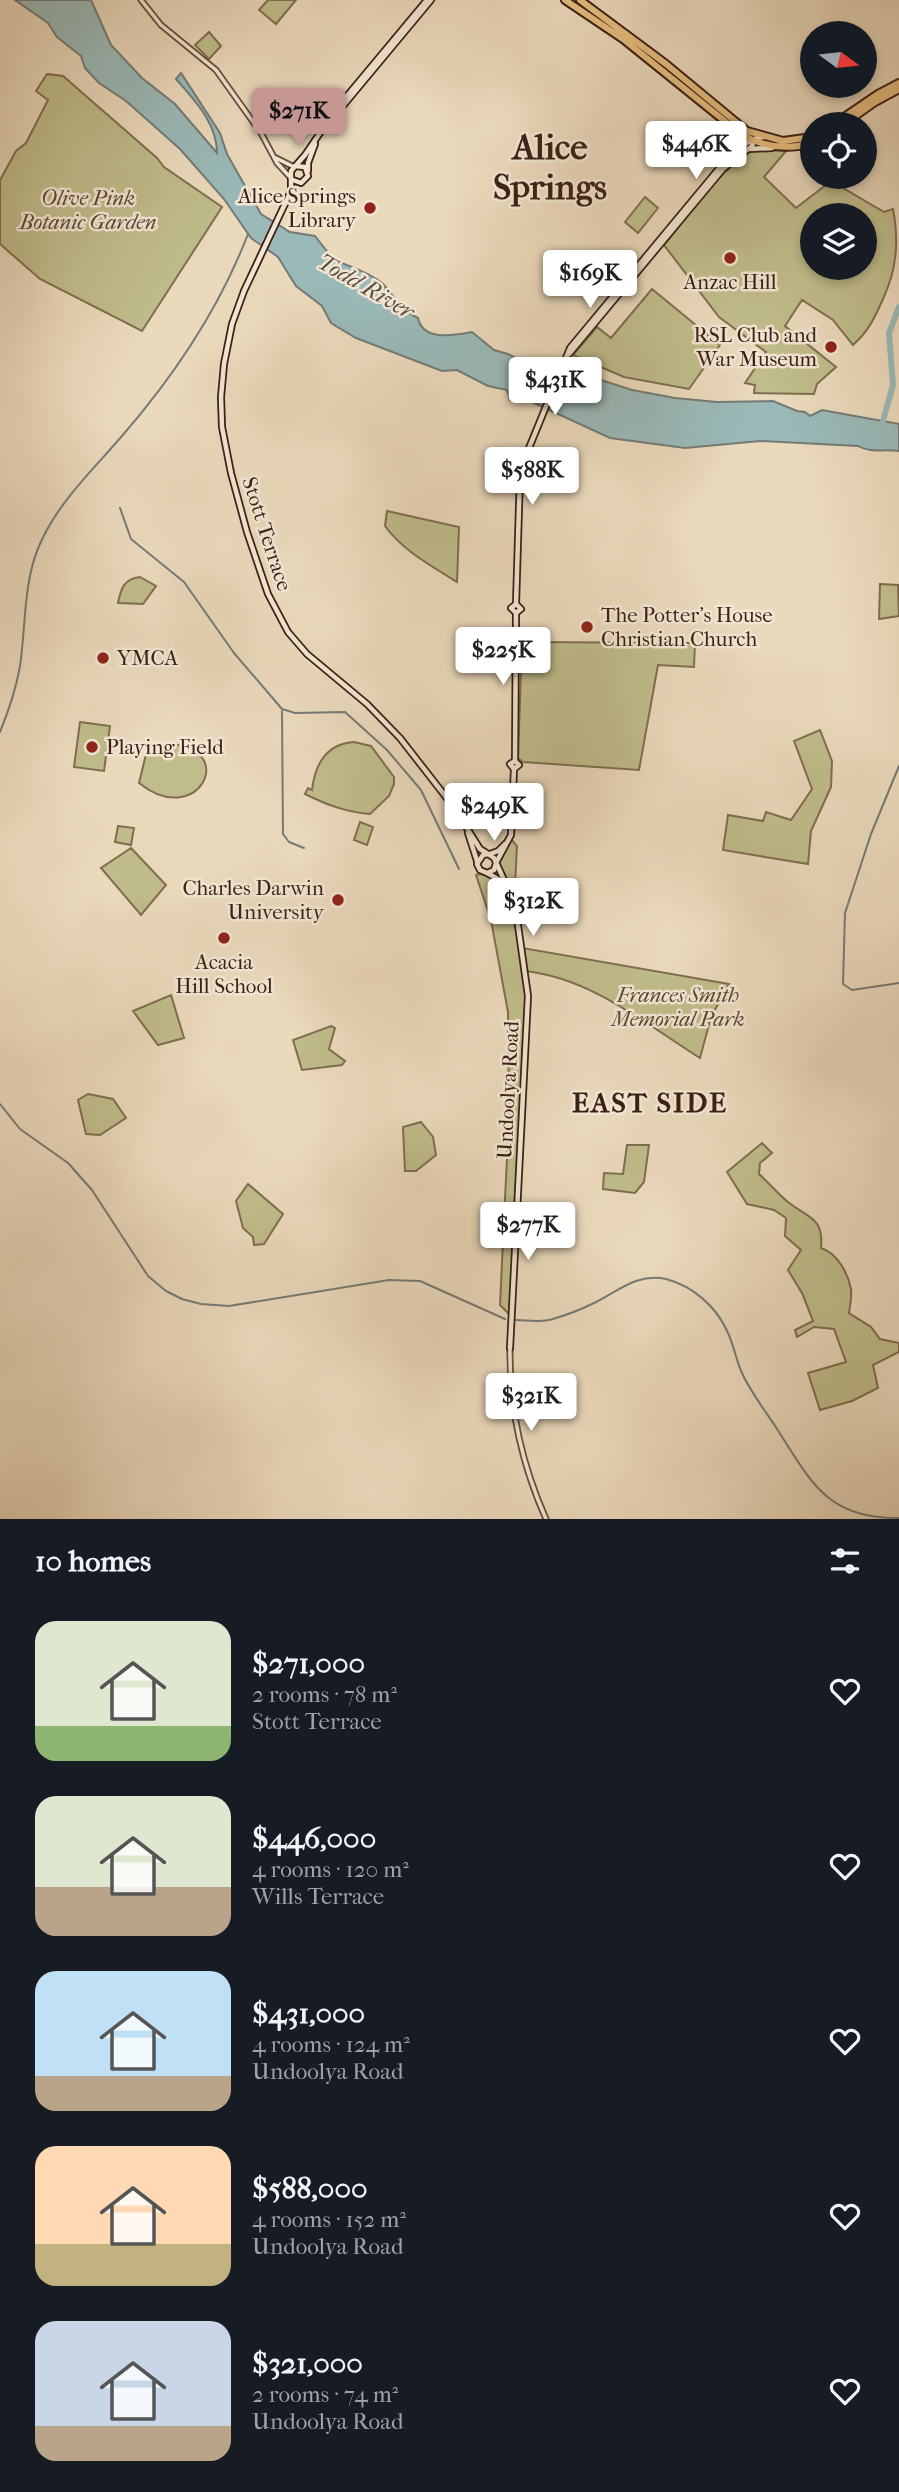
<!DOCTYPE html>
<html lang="en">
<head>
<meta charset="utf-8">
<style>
  :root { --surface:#171b24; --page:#20242c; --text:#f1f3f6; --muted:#9ea1a6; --accent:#c59692 }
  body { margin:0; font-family:"IM FELL French Canon",serif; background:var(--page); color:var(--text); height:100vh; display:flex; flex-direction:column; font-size:26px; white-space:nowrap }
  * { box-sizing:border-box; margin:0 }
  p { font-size:23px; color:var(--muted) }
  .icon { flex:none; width:38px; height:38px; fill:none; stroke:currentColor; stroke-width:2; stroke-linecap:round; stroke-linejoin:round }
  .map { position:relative; height:1519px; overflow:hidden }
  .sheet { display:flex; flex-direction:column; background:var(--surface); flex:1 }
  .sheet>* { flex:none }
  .needle { width:46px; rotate:105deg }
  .tools { position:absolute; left:800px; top:21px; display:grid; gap:14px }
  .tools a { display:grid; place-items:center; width:77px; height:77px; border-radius:50%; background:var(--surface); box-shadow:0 4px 10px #0003; font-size:35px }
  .price { position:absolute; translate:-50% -60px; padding:0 16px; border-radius:7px; background:#fff; color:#222; font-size:23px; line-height:46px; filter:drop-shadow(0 2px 4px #0008) }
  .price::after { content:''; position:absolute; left:50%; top:42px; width:21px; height:16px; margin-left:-10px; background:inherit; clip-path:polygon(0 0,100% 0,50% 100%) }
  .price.active { background:var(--accent); color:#111 }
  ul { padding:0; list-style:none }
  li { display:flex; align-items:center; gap:21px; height:175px; padding:0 35px }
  li span { display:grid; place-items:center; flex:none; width:196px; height:140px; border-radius:21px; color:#555 }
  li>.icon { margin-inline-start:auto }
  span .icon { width:84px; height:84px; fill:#fffc; stroke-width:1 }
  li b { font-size:30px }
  h2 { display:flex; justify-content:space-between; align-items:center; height:84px; padding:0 35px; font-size:30px }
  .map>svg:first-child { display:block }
  .green { fill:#c0bc8b; stroke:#7e6e50; stroke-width:2; fill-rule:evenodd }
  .water { fill:#9ab9b8; stroke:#747b76; stroke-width:2 }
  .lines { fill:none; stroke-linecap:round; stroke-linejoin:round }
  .stream { stroke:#747b76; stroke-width:2 }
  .river { stroke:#9ab9b8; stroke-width:6 }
  .tertiary-casing { stroke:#674e3e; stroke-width:7 }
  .secondary-casing { stroke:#3b1f14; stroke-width:8 }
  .trunk-casing { stroke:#3b1f14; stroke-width:10 }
  .tertiary { stroke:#f2e6d3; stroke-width:3.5 }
  .secondary { stroke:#f2e6d3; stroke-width:4.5 }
  .trunk { stroke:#e6bc7e; stroke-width:6 }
  .poi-dot { fill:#8f2418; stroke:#f2e6d3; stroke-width:2.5 }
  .labels { text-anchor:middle; stroke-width:5; stroke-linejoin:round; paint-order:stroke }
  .poi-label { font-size:21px; fill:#3b1f14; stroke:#f2e6d3; text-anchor:end }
  .park-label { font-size:21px; font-style:italic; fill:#5c4632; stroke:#f2e6d3 }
  .street-label { font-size:21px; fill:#3b1f14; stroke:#f2e6d3 }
  .water-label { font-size:23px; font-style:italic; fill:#584d45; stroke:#f2e6d3 }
  .district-label { font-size:28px; font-weight:bold; letter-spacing:2px; fill:#3b1f14; stroke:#f2e6d3 }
  .town-label { font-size:35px; font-weight:bold; fill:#3b1f14; stroke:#f2e6d3 }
</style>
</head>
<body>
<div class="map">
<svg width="899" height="1519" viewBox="0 0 899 1519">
  <rect width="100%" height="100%" fill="#ebd9bc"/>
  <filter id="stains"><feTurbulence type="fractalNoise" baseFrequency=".00286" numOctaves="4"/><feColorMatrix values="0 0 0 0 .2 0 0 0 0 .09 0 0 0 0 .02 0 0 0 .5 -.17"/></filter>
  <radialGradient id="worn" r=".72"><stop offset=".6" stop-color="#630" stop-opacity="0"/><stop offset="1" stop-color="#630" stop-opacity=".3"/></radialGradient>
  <path class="green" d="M268 0H296L276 24 259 10Z
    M209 32 221 46 209 59 195 45Z
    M47 74 63 76 157 158 164 167 222 207 142 331 40 279 0 244V180L16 151 26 143 48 100 36 91Z
    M755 149 786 151 764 177 796 208 831 181 884 212 893 209C899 241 897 269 883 299 875 317 868 332 853 345L833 320 802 300 785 326 836 367 817 384 814 394 754 393 755 385 745 383 766 352 719 317 664 245C684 221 728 158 755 149ZM812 215H864V268H812Z
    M645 197 658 208 638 233 625 222Z
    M652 289 720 345 689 389 624 377 573 355 597 327 611 338Z
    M387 511 459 527 457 582C432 566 403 551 385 526Z
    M140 577 156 586 143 604 118 603C121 588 124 579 140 577Z
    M880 584 898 585 899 616 879 619Z
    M522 642 695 643 694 667 658 665 639 770 523 762 518 758Z
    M80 722 110 726 104 771 74 767Z
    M820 730 832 761 831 787 811 831 808 864 723 850 728 815 763 821 766 812 791 820 812 789 794 741Z
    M354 742 371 746 394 777V784L389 796 370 814C346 812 327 805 305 794L308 788 312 790C315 764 326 744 354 742Z
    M170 744C240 749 197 830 139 783L147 750 151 747Z
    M360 822 373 827 367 845 354 840Z
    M118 826 134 828 131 845 115 842Z
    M511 839 517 846C516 858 516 887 513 896L496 865Z
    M131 848 166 885 141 915 101 868Z
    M483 873C515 880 518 922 522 948L729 984 711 1017 700 1058C646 1024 591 978 525 971L527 985 518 1205 504 1218 509 1119 508 1012 491 920 476 875Z
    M171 995 184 1038 158 1045 133 1011Z
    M331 1026 335 1028 329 1049 345 1061 342 1065 302 1070 293 1040Z
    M88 1094 113 1099 126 1118 100 1135 86 1134 78 1100Z
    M421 1122 433 1137 436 1155 416 1171H405L403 1127Z
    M762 1143 772 1153 760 1163 759 1174C769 1183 778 1194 788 1202 808 1218 824 1217 821 1248 837 1253 848 1273 851 1289 852 1296 850 1306 849 1313L871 1327 880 1339 899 1343V1352L873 1365 878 1388 852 1401 820 1410 808 1373 846 1362 834 1329 814 1327 797 1337 795 1330 813 1321 802 1293 788 1270 801 1250 785 1236 786 1218 774 1210 747 1204 727 1172Z
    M627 1145H649L644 1182 635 1193 603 1189 604 1173 623 1174Z
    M248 1184 283 1214 264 1244 254 1245 253 1237 243 1228 236 1201Z
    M504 1220 509 1221 517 1231 512 1317 500 1305Z"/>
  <path class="water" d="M15 0H91L111 45 142 78 175 104 217 153C217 123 195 101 176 79L181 73 220 133 227 154 261 214 290 232 315 236C323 246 330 257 342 263 356 269 370 273 382 283 393 294 403 312 418 318 423 342 455 335 472 332L494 350 508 354 544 373 570 370 632 390 675 398 717 402 773 401 797 411 805 412 810 416 822 410 899 424V451C885 449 870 453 858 446L760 441 685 448 610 438 530 401 510 400 507 390 488 386 457 370 442 371 356 338 331 323 322 306 296 286 278 257 251 238 224 199 180 149 126 101 99 83 85 68 81 56 57 37 48 23Z"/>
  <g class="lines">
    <path class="stream" d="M120 508 131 539 184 582 234 653 282 709 295 713 345 712 387 750 421 790 459 869
      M282 711 283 834 289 842 304 848
      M0 732C9 710 16 689 20 666 26 626 23 584 39 546 58 502 92 471 122 436 174 376 220 307 248 234
      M899 766 871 834 845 913 843 984 852 990 899 983
      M0 1104 20 1129 68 1163 92 1190 148 1276 166 1291 182 1299 201 1304 229 1306 389 1280 420 1281 505 1319
      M516 1320C527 1320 541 1323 553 1319 566 1315 580 1310 592 1304 616 1293 637 1272 666 1279 693 1286 717 1307 728 1333 734 1346 736 1360 742 1373 751 1393 767 1413 779 1432 812 1484 829 1519 899 1518"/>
    <path class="river" d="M881 428 893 385 889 333 899 307"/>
    <g class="tertiary-casing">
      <path id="tertiary" d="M141 0 161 25 216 70 261 133 277 163 290 177
        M276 158 294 167
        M510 1348C509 1407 522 1465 546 1519"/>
    </g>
    <g class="secondary-casing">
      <path id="secondary" d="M427 0 337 108 305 155 291 171V191L244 291 232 324 224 364 221 397 222 427 231 473 247 532 268 594 288 632 307 654 367 704 400 738 453 806 480 849 488 854
        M342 107 431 0
        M735 149 741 140 737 133
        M749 149 772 148
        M308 171V163L315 144
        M293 180 301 183 308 176 305 167 295 166
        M569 354 723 169 752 146 754 139
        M520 475 516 472V467L522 465 570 348 726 160C737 151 748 138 764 137
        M520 475 526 471 522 465
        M516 604 521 609 516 613 511 608 516 604 520 475
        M515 761 516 613
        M468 833 477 861
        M490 854 498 851 505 844
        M497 861 511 835 514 769 510 764 515 761 519 765 514 769
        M496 863 494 870 487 873 480 870 477 864 483 855 488 854 494 858 515 904 528 996 510 1348
        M487 873 498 879 508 893"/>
    </g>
    <g class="trunk-casing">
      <path id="trunk" d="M565 0 623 39 742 135C764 147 788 150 812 143
        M580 0 666 64 747 131 783 141 812 137
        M834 124 878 94 899 83
        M844 124 875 102 899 89"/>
    </g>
    <use href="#tertiary" class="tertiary"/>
    <use href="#secondary" class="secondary"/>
    <use href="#trunk" class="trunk"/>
  </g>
  <g class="poi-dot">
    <circle cx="370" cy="208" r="7"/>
    <circle cx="730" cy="258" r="7"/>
    <circle cx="831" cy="347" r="7"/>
    <circle cx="587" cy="627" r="7"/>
    <circle cx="103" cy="658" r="7"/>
    <circle cx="92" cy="747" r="7"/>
    <circle cx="338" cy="900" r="7"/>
    <circle cx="224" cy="938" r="7"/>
  </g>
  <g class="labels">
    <g class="poi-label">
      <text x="356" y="203">Alice Springs<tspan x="356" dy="24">Library</tspan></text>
      <text x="730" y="289" text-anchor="middle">Anzac Hill</text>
      <text x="817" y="342">RSL Club and<tspan x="817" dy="24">War Museum</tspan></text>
      <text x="601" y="622" text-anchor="start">The Potter's House<tspan x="601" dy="24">Christian Church</tspan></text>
      <text x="117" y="665" text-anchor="start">YMCA</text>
      <text x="106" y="754" text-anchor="start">Playing Field</text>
      <text x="324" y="895">Charles Darwin<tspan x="324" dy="24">University</tspan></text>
      <text x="224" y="969" text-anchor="middle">Acacia<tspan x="224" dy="24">Hill School</tspan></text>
    </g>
    <g class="park-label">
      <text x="88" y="205">Olive Pink<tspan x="88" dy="24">Botanic Garden</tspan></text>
      <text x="678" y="1002">Frances Smith<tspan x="678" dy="24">Memorial Park</tspan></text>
    </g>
    <g class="street-label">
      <text transform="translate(267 534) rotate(72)" y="7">Stott Terrace</text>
      <text transform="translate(508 1090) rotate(-87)" y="7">Undoolya Road</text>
    </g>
    <g class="water-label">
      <text transform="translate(366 286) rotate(30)" y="8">Todd River</text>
    </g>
    <g class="district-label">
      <text x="650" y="1112">EAST SIDE</text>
    </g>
    <g class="town-label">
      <text x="550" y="159">Alice<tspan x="550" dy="40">Springs</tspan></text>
    </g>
  </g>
  <rect width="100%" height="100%" filter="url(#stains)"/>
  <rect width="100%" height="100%" fill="url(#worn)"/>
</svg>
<div class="tools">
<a><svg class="needle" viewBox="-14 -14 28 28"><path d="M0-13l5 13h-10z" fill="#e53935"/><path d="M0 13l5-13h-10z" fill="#9ea1a6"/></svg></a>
<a><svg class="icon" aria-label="locate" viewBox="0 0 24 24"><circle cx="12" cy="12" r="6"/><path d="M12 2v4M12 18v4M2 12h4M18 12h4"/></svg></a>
<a><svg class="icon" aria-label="layers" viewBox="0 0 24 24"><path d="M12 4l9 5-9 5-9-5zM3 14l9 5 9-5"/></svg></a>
</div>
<b class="price active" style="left:299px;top:148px">$271K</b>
<b class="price" style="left:696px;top:181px">$446K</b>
<b class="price" style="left:590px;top:310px">$169K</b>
<b class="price" style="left:555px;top:417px">$431K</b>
<b class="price" style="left:532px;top:507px">$588K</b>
<b class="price" style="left:503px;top:687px">$225K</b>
<b class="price" style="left:494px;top:843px">$249K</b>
<b class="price" style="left:533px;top:938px">$312K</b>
<b class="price" style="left:528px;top:1262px">$277K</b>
<b class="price" style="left:531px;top:1433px">$321K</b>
</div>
<section class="sheet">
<h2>10 homes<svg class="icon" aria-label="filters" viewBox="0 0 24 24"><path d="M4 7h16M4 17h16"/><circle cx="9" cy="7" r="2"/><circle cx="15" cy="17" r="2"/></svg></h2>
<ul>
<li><span style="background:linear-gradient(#dfe7d0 75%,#8fb573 0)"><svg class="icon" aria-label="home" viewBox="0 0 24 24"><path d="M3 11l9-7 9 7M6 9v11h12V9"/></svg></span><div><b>$271,000</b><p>2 rooms · 78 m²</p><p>Stott Terrace</p></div><svg class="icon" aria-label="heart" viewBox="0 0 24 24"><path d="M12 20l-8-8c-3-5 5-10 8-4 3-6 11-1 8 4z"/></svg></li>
<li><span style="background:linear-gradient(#dfe7d0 65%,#b9a48a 0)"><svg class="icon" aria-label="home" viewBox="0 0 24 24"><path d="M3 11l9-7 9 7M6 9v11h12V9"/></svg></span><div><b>$446,000</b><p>4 rooms · 120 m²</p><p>Wills Terrace</p></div><svg class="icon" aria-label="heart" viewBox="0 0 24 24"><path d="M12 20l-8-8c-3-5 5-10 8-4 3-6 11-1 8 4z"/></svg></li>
<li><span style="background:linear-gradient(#bfe0f5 75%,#b9a48a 0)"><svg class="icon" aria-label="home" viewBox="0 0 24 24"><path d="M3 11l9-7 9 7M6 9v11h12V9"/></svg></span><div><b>$431,000</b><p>4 rooms · 124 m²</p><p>Undoolya Road</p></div><svg class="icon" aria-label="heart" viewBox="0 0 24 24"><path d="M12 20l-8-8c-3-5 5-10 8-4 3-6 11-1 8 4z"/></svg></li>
<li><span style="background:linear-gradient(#ffd9b3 70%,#c2b280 0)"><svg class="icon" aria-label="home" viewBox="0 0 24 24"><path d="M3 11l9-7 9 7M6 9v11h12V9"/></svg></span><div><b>$588,000</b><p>4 rooms · 152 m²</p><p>Undoolya Road</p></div><svg class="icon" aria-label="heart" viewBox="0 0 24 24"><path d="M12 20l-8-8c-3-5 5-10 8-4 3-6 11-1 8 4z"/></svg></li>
<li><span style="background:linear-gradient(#c9d6e8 75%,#b9a48a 0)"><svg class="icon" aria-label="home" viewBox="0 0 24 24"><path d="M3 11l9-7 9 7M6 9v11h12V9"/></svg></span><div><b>$321,000</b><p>2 rooms · 74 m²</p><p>Undoolya Road</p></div><svg class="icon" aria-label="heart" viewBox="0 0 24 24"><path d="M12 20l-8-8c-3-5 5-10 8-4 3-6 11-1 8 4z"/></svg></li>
</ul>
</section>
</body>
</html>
